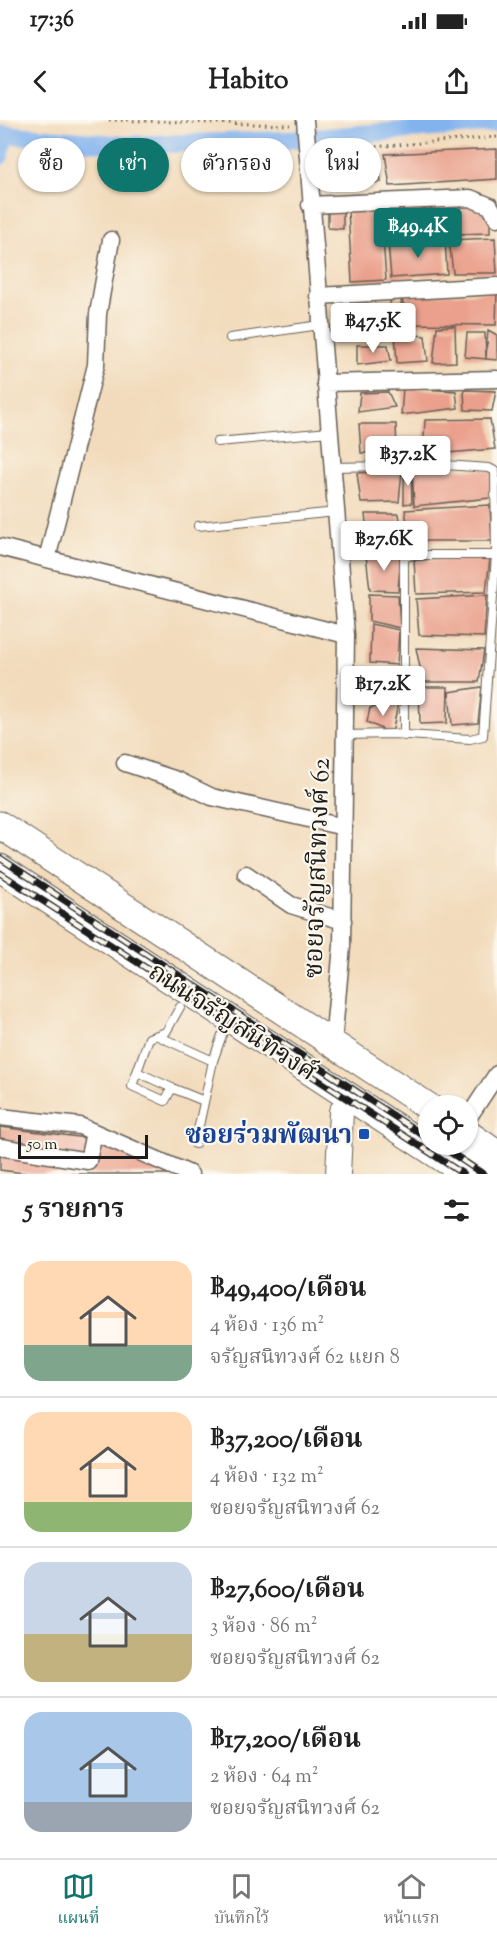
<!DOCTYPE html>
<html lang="th">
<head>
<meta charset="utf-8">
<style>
  :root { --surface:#fff; --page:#f2f2f2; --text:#222; --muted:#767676; --line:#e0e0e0; --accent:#0f766e }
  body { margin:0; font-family:"Sorts Mill Goudy","Noto Serif Thai",serif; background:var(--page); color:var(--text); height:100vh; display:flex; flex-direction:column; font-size:22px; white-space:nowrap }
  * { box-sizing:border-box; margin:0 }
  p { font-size:20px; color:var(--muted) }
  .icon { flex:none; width:33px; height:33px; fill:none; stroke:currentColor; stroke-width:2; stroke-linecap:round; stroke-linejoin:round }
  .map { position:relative; height:1054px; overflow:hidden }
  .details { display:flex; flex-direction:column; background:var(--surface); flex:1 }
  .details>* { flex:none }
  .banner { position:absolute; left:18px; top:18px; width:462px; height:54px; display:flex; gap:12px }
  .tools { position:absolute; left:418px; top:975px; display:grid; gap:12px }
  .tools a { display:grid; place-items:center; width:60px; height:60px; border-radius:50%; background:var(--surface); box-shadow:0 2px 4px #0004; font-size:30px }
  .scale { position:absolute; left:18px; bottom:15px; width:130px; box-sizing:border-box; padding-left:6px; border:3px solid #1c1c1c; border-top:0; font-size:16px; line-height:21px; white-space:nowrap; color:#1c1c1c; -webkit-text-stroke:4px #fbf7ec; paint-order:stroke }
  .price { position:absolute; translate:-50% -51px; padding:0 14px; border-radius:6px; background:#fff; color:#222; font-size:20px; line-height:39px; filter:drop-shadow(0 2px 3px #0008) }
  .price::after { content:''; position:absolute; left:50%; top:36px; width:18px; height:14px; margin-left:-9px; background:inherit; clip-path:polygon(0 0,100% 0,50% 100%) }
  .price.current { background:var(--accent); color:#fff }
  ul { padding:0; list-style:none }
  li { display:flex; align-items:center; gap:18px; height:150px; padding:0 24px }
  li+li { border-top:2px solid var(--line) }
  li span { display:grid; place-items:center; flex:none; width:168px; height:120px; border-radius:18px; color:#555 }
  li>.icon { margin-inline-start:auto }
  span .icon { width:72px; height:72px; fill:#fffc; stroke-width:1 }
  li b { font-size:26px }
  h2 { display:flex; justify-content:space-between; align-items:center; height:72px; padding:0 24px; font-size:26px }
  .pill { padding:0 21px; border-radius:27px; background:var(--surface); box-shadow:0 2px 4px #0004; font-size:21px; line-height:54px }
  .pill.current { background:var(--accent); color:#fff }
  .status { display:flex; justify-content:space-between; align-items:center; height:42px; padding:0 30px; background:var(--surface); direction:ltr }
  .status svg { height:16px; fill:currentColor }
  header { display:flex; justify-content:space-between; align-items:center; height:78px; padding:0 24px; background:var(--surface); font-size:27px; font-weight:700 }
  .tabs { display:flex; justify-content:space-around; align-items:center; height:84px; border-top:2px solid var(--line); background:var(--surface); font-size:16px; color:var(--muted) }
  .tabs a { display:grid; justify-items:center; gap:3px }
  .tabs .current { color:var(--accent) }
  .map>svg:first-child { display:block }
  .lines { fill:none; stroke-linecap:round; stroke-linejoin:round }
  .canal { stroke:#82b3ee; stroke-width:18 }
  .building { fill:#eaa08c }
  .lane-casing { stroke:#675f54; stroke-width:10 }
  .street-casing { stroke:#675f54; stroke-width:19 }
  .secondary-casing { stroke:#675f54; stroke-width:26 }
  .primary-casing { stroke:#675f54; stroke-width:29 }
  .path { stroke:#675f54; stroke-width:3; stroke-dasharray:1.5 4.5; stroke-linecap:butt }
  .lane { stroke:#fff; stroke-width:8 }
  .street { stroke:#fff; stroke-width:16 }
  .secondary { stroke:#fff; stroke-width:24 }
  .primary { stroke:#fff; stroke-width:27 }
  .rail-casing { stroke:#1c1c1c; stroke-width:7 }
  .rail { stroke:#fbf7ec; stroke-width:4.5; stroke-dasharray:14; stroke-linecap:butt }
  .transit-dot { fill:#1a4fb4; stroke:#fbf7ec; stroke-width:2 }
  .labels { text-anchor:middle; stroke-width:4.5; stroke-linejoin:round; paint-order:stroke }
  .street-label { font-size:26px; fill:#1c1c1c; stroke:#fbf7ec }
  .transit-label { font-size:26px; font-weight:bold; fill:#164399; stroke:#fbf7ec; text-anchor:end }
</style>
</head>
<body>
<div class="status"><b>17:36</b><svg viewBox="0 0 49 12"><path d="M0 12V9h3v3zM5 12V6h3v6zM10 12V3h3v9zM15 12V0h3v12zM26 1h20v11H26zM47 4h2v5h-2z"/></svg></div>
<header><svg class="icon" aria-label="back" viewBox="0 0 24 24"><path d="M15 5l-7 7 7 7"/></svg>Habito<svg class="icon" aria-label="share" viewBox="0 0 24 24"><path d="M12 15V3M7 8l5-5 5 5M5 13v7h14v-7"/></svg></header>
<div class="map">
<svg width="497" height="1054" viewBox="0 0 497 1054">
  <rect width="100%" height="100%" fill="#fbf7ec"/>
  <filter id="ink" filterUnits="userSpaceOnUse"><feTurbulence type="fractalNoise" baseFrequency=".0167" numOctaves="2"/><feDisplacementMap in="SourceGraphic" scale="12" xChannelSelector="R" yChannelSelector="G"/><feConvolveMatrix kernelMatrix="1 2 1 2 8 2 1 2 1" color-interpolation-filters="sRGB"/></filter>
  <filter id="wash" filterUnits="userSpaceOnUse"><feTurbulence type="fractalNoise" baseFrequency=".008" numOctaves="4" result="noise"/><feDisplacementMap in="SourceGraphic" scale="24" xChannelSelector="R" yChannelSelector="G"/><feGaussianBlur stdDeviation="1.35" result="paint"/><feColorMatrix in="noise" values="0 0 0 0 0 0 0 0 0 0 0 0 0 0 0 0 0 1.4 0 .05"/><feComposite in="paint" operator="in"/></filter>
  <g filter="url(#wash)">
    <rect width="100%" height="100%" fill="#f2dbbc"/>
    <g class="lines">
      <path class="canal" d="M0 36 5 14 124 25 287 20 497 3"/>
    </g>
    <g id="blocks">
      <path class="building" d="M497 29V59L390 66 385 34Z
        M347 35 378 37 381 62 345 66Z
        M326 39 338 40V61L322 59Z
        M385 86H490V113L388 116Z
        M343 89V109L328 108V90Z
        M381 89 386 160 352 162 348 90Z
        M495 118 497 153H453L449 120Z
        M445 120 447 154 391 158 388 123Z
        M497 172 496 205 406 204 402 176Z
        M401 178 402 205 392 204 390 179Z
        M385 185 392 211 353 210 352 186Z
        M455 206 456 242 433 243 437 207Z
        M488 210 497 215V240L486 239Z
        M395 213 425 216 428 241 397 243Z
        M467 213H485L486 239 465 237Z
        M357 225H388L391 241 357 245Z
        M403 268 456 271 458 288 401 295Z
        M464 270 496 271 492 291 465 290Z
        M388 272 395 287 358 292 360 273Z
        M490 299 495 329 423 335 425 300Z
        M359 304H396L397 332 361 333Z
        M412 346 495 351 490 378 414 386Z
        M404 349 411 350 412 383 404 384Z
        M402 351 399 382 361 383 357 353Z
        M490 385 492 421H410L405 390Z
        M365 394H399L404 425 369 428Z
        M366 435H401L398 471 370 470Z
        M490 438 486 472 416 474 414 440Z
        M369 474 398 475 400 508 369 501Z
        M487 475 484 517 419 515 416 479Z
        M371 504 399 510 397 545 370 543Z
        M416 528 484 530 479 562H423Z
        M396 551 395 576 368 575 372 553Z
        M419 567H448L447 603 420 604Z
        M482 567 478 603 452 605 449 572Z
        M398 583 392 614 367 602 370 588Z
        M0 1007 102 1020 181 1054H32L0 1050Z"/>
    </g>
  </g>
  <g filter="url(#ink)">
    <use href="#blocks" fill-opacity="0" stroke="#675f54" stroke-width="1.5"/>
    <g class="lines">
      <g class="lane-casing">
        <path id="lane" d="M230 218 320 205
          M217 322 329 312
          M332 347 445 345 489 348 495 351 496 435 483 616 470 619 392 614 345 615
          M198 406 336 392
          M404 616V438L412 435H496
          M180 887 166 912 149 918 132 966 165 981 172 968 204 981
          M158 916 213 941
          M137 952 172 968
          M195 1024 213 941 222 915"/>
      </g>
      <g class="street-casing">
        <path id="street" d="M305 0 346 515 342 826 333 923
          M310 85 470 78 490 86 497 98
          M318 176 497 166
          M325 263 497 259
          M0 427 346 515
          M47 439 96 245 98 194 111 120
          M125 643 177 660 212 677 344 707
          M246 754 291 785 343 801
          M0 997 80 1006 190 1054
          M468 998 497 954
          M0 1027 88 1041 94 1012"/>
      </g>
      <g class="secondary-casing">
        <path id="secondary" d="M338 1054 341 992"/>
      </g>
      <g class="primary-casing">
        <path id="primary" d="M0 705 429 987
          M0 748 467 1054
          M468 1014 497 1034
          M454 1028 492 1054"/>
      </g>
      <path class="path" d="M109 0 290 5
        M322 31 497 17"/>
      <use href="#lane" class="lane"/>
      <use href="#street" class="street"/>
      <use href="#secondary" class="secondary"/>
      <use href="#primary" class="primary"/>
      <g class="rail-casing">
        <path id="rail" d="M0 738 429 1019
          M0 753 463 1054
          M438 1024 483 1054"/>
      </g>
      <use href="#rail" class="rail"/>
    </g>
  </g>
  <rect class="transit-dot" x="358" y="1008" width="12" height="12" rx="3"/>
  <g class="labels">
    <g class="street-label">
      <text transform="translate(316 748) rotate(-88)" y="9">ซอยจรัญสนิทวงศ์ 62</text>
      <text transform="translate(233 901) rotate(33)" y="9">ถนนจรัญสนิทวงศ์</text>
    </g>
    <g class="transit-label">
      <text x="352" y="1023">ซอยร่วมพัฒนา</text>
    </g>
  </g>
</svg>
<div class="tools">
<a><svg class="icon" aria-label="locate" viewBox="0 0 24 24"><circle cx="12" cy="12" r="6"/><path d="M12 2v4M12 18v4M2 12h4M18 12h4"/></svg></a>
</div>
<div class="scale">50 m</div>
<b class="price current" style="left:418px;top:139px">฿49.4K</b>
<b class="price" style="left:373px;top:234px">฿47.5K</b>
<b class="price" style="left:408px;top:367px">฿37.2K</b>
<b class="price" style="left:384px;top:452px">฿27.6K</b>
<b class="price" style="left:383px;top:597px">฿17.2K</b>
<div class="banner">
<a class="pill">ซื้อ</a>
<a class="pill current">เช่า</a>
<a class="pill">ตัวกรอง</a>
<a class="pill">ใหม่</a>
</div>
</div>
<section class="details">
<h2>5 รายการ<svg class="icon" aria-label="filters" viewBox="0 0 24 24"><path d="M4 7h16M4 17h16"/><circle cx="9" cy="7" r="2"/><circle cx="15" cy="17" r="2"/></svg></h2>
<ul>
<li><span style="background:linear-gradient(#ffd9b3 70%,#7fa58c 0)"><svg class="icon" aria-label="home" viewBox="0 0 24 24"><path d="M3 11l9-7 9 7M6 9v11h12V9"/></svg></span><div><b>฿49,400/เดือน</b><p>4 ห้อง · 136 m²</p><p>จรัญสนิทวงศ์ 62 แยก 8</p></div></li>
<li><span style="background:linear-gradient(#ffd9b3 75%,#8fb573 0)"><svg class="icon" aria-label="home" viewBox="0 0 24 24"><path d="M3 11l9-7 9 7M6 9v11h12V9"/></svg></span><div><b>฿37,200/เดือน</b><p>4 ห้อง · 132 m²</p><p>ซอยจรัญสนิทวงศ์ 62</p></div></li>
<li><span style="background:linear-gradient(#c9d6e8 60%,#c2b280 0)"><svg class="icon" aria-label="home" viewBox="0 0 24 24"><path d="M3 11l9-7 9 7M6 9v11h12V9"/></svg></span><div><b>฿27,600/เดือน</b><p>3 ห้อง · 86 m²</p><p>ซอยจรัญสนิทวงศ์ 62</p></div></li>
<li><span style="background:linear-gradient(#a9c7e8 75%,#9aa5b1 0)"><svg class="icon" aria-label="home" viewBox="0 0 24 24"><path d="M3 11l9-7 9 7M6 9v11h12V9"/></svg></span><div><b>฿17,200/เดือน</b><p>2 ห้อง · 64 m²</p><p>ซอยจรัญสนิทวงศ์ 62</p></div></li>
</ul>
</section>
<nav class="tabs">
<a class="current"><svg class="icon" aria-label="map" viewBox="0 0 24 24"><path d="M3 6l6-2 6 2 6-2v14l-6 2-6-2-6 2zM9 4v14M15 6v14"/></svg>แผนที่</a>
<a><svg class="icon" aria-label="saved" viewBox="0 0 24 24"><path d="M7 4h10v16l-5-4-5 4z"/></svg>บันทึกไว้</a>
<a><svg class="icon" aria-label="home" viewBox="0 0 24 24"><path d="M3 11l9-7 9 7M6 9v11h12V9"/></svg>หน้าแรก</a>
</nav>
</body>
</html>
